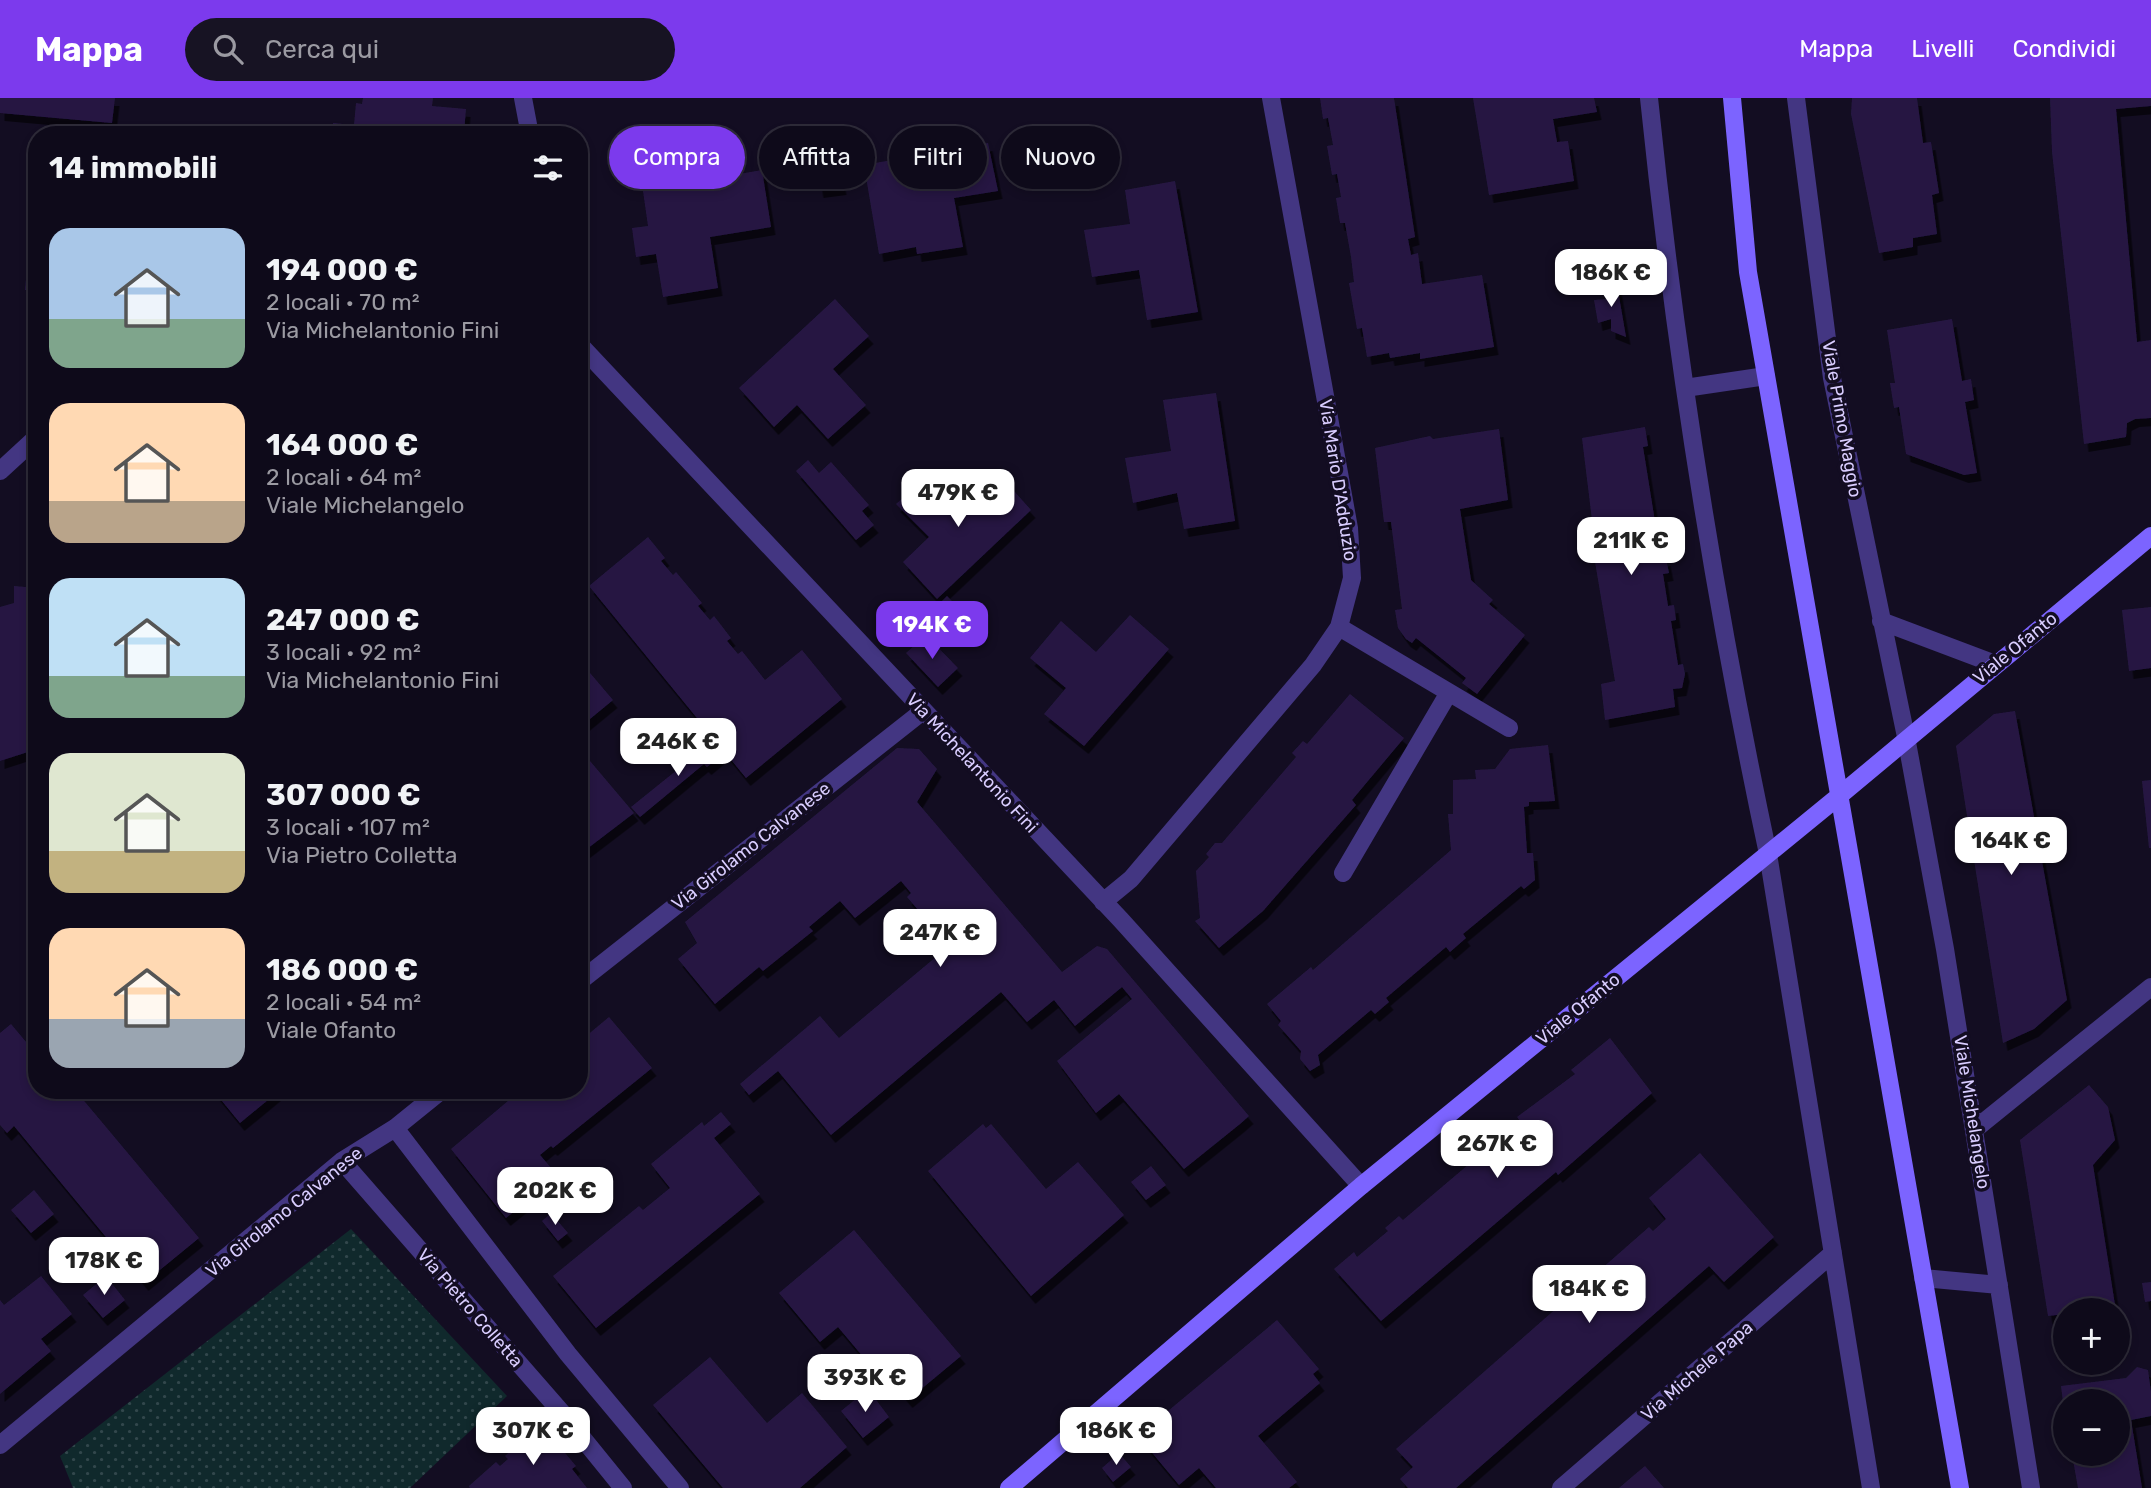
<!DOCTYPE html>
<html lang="it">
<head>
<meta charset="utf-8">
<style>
  :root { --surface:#0e0a1a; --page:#171323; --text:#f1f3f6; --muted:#9b9aa2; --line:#2e2b39; --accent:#7c3aed }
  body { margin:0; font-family:Rubik,sans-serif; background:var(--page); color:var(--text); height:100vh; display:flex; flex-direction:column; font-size:26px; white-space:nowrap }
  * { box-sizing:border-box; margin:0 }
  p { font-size:23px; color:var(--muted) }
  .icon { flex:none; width:38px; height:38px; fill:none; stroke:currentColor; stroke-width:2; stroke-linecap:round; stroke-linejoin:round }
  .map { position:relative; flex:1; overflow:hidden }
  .details { position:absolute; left:28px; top:28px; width:560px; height:973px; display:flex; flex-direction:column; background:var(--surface); border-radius:28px; box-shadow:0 4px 10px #0003,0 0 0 2px var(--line) }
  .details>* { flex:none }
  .guide { position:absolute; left:609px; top:28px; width:665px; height:63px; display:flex; gap:14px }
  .tools { position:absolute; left:2053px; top:1200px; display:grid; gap:14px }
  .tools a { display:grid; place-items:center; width:77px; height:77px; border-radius:50%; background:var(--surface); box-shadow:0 4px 10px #0003,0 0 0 2px var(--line); font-size:35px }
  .price { position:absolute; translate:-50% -60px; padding:0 16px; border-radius:14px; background:#fff; color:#222; font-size:23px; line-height:46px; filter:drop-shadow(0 2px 4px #0008) }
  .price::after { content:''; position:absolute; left:50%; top:42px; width:21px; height:16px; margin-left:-10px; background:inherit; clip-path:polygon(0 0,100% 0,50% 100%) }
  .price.selected { background:var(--accent); color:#fff }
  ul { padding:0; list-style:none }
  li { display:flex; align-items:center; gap:21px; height:175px; padding:0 21px }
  li span { display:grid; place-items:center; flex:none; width:196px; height:140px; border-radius:21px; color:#555 }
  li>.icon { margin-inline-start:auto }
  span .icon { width:84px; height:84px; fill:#fffc; stroke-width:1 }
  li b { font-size:30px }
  h2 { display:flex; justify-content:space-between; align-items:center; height:84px; padding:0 21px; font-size:30px }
  .chip { padding:0 24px; border-radius:32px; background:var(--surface); box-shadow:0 4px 10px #0003,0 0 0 2px var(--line); font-size:24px; line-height:63px }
  .chip.selected { background:var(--accent); color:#fff }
  header { display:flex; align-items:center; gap:42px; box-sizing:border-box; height:98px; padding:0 35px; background:var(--accent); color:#fff }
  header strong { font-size:33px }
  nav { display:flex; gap:38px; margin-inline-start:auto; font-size:24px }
  .search { width:490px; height:63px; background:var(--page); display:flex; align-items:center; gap:18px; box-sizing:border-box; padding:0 24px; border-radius:38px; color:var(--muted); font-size:26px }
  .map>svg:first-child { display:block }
  .park { fill:url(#park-dots) }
  .building { fill:#261843; filter:url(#shadow) }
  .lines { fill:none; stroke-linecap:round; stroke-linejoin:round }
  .street { stroke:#433682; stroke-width:18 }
  .secondary { stroke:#7c64ff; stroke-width:18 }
  .labels { text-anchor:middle; stroke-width:7; stroke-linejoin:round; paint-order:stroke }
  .street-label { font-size:18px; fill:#d9cdff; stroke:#130d22 }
</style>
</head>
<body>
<header>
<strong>Mappa</strong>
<div class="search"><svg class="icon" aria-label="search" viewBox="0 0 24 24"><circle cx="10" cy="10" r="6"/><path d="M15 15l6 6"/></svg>Cerca qui</div>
<nav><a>Mappa</a><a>Livelli</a><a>Condividi</a></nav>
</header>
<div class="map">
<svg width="2151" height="1390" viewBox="0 0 2151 1390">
  <defs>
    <pattern id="park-dots" width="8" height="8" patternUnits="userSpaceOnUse" patternTransform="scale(1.75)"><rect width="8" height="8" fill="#10292c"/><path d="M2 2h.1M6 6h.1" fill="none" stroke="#32474c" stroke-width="1.8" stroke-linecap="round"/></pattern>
    <filter id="shadow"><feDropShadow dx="4.5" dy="8" stdDeviation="0" flood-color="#0009"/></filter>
  </defs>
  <rect width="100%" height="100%" fill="#130d22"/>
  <path class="park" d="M351 1131 507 1298 410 1390H73L60 1358Z"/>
  <path class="building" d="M0 0H115L112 25 0 15Z
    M363 0H433L432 8 466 11 464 34 470 37H332L333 25 354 27 356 5 362 6Z
    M1320 0H1394L1415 139 1408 141 1411 157 1418 155 1422 186 1482 177 1494 249 1420 261V255L1390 260 1389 255 1367 259 1362 230 1357 231 1349 185 1354 184 1351 159 1345 125H1340L1336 100 1341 99 1337 76 1332 77 1327 48 1333 47 1328 20 1323 21Z
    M1473 0H1594L1597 14 1553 21 1557 44 1568 43 1574 83 1489 97Z
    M1852 0H1917L1923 45 1931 44 1939 95 1932 97 1937 136 1913 140V149L1879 155 1851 16Z
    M2050 0H2151V8L2116 11 2137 244 2151 242V320L2135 321 2127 325 2126 339 2084 346 2052 54Z
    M988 45 998 93 954 100 963 149 917 156 916 149 879 156 864 67Z
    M762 72 771 129 710 139 718 190 663 199 656 156 636 159 632 130 648 128 643 93Z
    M839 72 842 89 819 92 816 75Z
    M1175 83 1198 214 1147 222 1139 172 1092 179 1084 132 1130 126 1125 92Z
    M32 114H37V193L25 192Z
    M1614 181H1616L1626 239 1611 233V221L1598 225 1594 202 1607 201 1605 192Z
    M835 201 869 238 833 271 866 307 828 341 797 307 774 329 739 290Z
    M1952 221 1962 283 1971 281 1974 302 1965 304 1977 375 1964 377 1906 356 1899 309 1894 310 1890 285H1895L1887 232Z
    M1216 295 1235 423 1184 431 1177 395 1133 405 1125 360 1171 353 1163 302Z
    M1645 329 1648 348 1643 349 1661 461 1666 460 1669 475 1663 476 1668 508 1674 507 1676 522 1671 523 1678 567 1683 566 1685 576 1682 590 1673 591 1675 609 1605 622 1601 586 1615 583 1588 422H1592L1582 340Z
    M1499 331 1508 402 1460 411 1471 482 1493 502 1489 506 1525 537 1477 596 1462 585 1466 580 1416 540 1412 545 1406 541 1398 530 1395 512 1402 511 1391 424H1384L1375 350 1430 338 1433 341Z
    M808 362 819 375 831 364 869 407 862 413 874 427 856 442 796 373Z
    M930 376 962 410 999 376 1031 412 937 501 903 464 929 439 896 406Z
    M648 439 665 460 661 463 673 477 676 474 702 505 698 508 710 522 714 518 731 540 727 543 738 556 742 553 765 582 802 552 842 601 746 680 589 488Z
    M14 488 37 490V651L0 663V509L14 505Z
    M947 498 960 511 939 533 925 520Z
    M2151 509V570L2129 573 2122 512Z
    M1130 517 1169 551 1084 648 1044 616 1066 590 1030 560 1061 523 1096 554Z
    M926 537 958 570 938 589 906 555Z
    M579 562 613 602 579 630Z
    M1350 596 1404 640 1352 702 1356 707 1263 813 1219 850 1195 823 1200 820 1196 773 1209 759 1206 756 1215 745H1222L1296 659 1292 655 1303 643 1307 646Z
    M2015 613 2067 902 2034 931 2003 945 1956 648 1994 616Z
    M713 643 724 655 707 669 704 666 640 719 631 709Z
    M1548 647 1555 703 1529 704V708L1524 709 1527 755H1533L1535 782 1524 791 1521 788 1463 836 1466 840 1450 854 1446 849 1386 900 1389 904 1375 916 1371 912 1318 957 1320 967 1310 973 1300 961 1301 953 1278 927 1281 923 1267 906 1311 869 1313 872 1451 752 1448 716H1453V682L1476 681 1475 672 1495 671 1510 651Z
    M579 650 634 715 579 757Z
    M897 650 919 651 937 671 917 704 1062 874 1097 848 1107 851 1249 1018 1240 1026 1184 1071 1119 996 1096 1015 1057 963 1132 901 1122 889 1075 928 1054 902 1027 924 1001 894 831 1037 778 973 749 997 740 986 820 918 839 940 955 843 942 829 937 834 907 799 911 795 901 783 855 820 840 803 809 829 813 833 763 873 759 869 715 906 678 861 697 845 685 824Z
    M2151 682V750H2149L2142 683Z
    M609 919 652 970 553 1050 551 1048 540 1057 558 1078 506 1120 451 1051 521 992H579V944Z
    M11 926 37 957V992H75L199 1140 144 1185 14 1028 7 1035 0 1027V935Z
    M1610 940 1652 995 1558 1077 1556 1074 1381 1223 1334 1171 1354 1154 1357 1159 1388 1133 1385 1130 1399 1118 1403 1122 1482 1055 1479 1053 1520 1023 1517 1019 1575 976 1571 972Z
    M2089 987 2108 1009 2115 1042 2093 1067 2115 1207 2065 1213V1216L2048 1218 2020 1042Z
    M213 992H280L240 1025Z
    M721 1014 731 1026 714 1040 760 1096 596 1230 553 1178 639 1108 643 1112 670 1090 651 1066 702 1024 704 1028Z
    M983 1026 986 1030 991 1026 1046 1091 1078 1064 1124 1117 1031 1198 928 1073Z
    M1700 1055 1774 1139 1724 1184 1709 1168 1456 1390H1408L1400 1381 1413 1369 1396 1351 1649 1129 1653 1133 1666 1121 1649 1100Z
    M1151 1068 1166 1087 1146 1102 1131 1084Z
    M34 1092 54 1116 31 1135 11 1112Z
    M551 1115 568 1135 558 1143 542 1123Z
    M854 1132 961 1258 908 1302 885 1275 880 1279 838 1229 820 1244 779 1195Z
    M41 1178 72 1216 41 1241 51 1253 0 1296V1202L4 1207Z
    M106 1178 125 1202 103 1220 83 1197Z
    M2151 1184V1203L2145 1204 2142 1185Z
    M1277 1222 1319 1271 1313 1276 1320 1285 1258 1338 1297 1384 1289 1390H1216L1199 1370 1179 1387 1138 1338Z
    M710 1259 767 1325 802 1295 847 1349 800 1390H723L653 1307Z
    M2137 1269 2148 1272 2151 1294V1318L2131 1322 2142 1390H2078L2072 1356H2118V1304H2063L2061 1288 2126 1280Z
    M868 1291 889 1319 863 1340 841 1313Z
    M545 1331 576 1368 572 1371 587 1390H470L469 1388 496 1364 500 1368 508 1361 505 1358 526 1339 530 1343Z
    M1119 1355 1131 1369 1113 1384 1102 1370Z
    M1645 1368 1664 1390H1619L1633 1378Z"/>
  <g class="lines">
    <path class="street" d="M523 0 530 37
      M1649 0C1675 253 1715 507 1768 756L1871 1390
      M1796 0 1832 280 1906 639 1945 851 2031 1390
      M579 246 1121 822 1361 1088
      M1685 290 1766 278
      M0 373 37 339
      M1881 523 1995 566
      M1339 529 1509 630
      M1343 775 1448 596
      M1103 804 1131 781 1313 567 1339 529 1352 480 1349 430 1271 0
      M579 884 923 613
      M395 1030 568 1256 680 1390
      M1974 1032 2151 889
      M342 1063 563 1316 623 1390
      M1923 1180 1999 1187
      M0 1347 342 1063 395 1030 442 992
      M1561 1390 1833 1155"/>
    <path class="secondary" d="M1732 0 1748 174 1960 1390
      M1009 1390 1361 1088 1839 698 2151 438"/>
  </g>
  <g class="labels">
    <g class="street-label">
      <text transform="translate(1842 321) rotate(80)" y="6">Viale Primo Maggio</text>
      <text transform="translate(1338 382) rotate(81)" y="6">Via Mario D'Adduzio</text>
      <text transform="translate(2015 550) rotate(-39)" y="6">Viale Ofanto</text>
      <text transform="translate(972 665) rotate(47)" y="6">Via Michelantonio Fini</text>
      <text transform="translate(751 748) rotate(-38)" y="6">Via Girolamo Calvanese</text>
      <text transform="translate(1578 911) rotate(-39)" y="6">Viale Ofanto</text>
      <text transform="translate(1972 1014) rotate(81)" y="6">Viale Michelangelo</text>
      <text transform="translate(284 1114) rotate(-39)" y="6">Via Girolamo Calvanese</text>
      <text transform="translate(470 1210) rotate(49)" y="6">Via Pietro Colletta</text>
      <text transform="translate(1697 1273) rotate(-41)" y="6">Via Michele Papa</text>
    </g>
  </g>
</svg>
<div class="tools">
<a>+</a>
<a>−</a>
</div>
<b class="price" style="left:1611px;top:211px">186K €</b>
<b class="price" style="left:958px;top:431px">479K €</b>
<b class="price" style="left:1631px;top:479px">211K €</b>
<b class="price selected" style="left:932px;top:563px">194K €</b>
<b class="price" style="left:678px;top:680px">246K €</b>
<b class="price" style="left:2011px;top:779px">164K €</b>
<b class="price" style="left:940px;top:871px">247K €</b>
<b class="price" style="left:1497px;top:1082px">267K €</b>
<b class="price" style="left:555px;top:1129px">202K €</b>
<b class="price" style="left:104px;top:1199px">178K €</b>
<b class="price" style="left:1589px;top:1227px">184K €</b>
<b class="price" style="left:865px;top:1316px">393K €</b>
<b class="price" style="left:533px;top:1369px">307K €</b>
<b class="price" style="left:1116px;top:1369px">186K €</b>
<div class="guide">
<a class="chip selected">Compra</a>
<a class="chip">Affitta</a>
<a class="chip">Filtri</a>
<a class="chip">Nuovo</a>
</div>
<section class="details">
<h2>14 immobili<svg class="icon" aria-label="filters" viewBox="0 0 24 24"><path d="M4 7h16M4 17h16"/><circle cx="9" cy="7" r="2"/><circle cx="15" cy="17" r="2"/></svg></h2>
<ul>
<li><span style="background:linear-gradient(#a9c7e8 65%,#7fa58c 0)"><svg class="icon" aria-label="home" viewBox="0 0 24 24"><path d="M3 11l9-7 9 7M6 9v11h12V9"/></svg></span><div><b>194 000 €</b><p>2 locali · 70 m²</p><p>Via Michelantonio Fini</p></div></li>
<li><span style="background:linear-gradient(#ffd9b3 70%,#b9a48a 0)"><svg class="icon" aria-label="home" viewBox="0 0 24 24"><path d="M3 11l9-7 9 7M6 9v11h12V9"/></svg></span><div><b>164 000 €</b><p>2 locali · 64 m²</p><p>Viale Michelangelo</p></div></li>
<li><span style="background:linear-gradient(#bfe0f5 70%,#7fa58c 0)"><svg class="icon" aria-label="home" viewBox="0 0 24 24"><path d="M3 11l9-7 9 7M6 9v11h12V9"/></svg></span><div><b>247 000 €</b><p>3 locali · 92 m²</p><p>Via Michelantonio Fini</p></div></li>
<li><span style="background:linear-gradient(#dfe7d0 70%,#c2b280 0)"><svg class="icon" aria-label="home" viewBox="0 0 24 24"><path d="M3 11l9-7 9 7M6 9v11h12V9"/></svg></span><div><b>307 000 €</b><p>3 locali · 107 m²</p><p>Via Pietro Colletta</p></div></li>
<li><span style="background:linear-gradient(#ffd9b3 65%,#9aa5b1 0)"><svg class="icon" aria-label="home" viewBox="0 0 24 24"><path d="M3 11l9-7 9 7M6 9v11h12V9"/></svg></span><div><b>186 000 €</b><p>2 locali · 54 m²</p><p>Viale Ofanto</p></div></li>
</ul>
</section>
</div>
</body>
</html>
